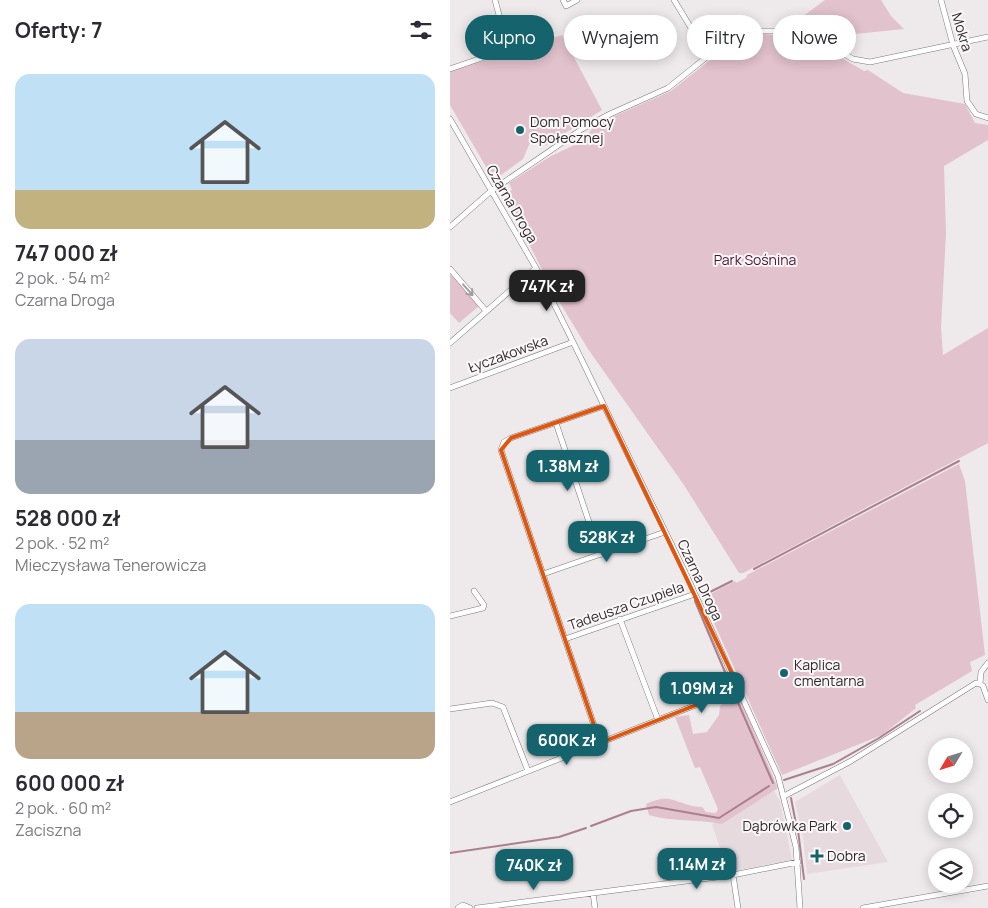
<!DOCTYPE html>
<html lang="pl">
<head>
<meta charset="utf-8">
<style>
  :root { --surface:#fff; --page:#f2f2f3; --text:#2b2b33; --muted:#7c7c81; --accent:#15636c }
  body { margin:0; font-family:Manrope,sans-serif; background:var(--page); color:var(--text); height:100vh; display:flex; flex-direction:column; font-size:19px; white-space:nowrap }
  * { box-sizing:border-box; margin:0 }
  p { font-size:16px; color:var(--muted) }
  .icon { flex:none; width:28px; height:28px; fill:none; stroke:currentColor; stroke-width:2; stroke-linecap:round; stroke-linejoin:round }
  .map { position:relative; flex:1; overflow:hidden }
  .drawer { display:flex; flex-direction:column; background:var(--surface); width:450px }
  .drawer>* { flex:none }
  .banner { position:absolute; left:15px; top:15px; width:448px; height:45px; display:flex; gap:10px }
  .needle { width:32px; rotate:232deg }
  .controls { position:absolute; left:478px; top:738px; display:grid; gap:10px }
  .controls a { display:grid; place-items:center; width:45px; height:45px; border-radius:50%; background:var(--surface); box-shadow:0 2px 12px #0003; font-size:25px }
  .price { position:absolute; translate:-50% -42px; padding:0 11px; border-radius:10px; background:var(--accent); color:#fff; font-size:16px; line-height:32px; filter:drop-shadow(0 1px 2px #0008) }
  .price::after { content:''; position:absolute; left:50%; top:30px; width:15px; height:11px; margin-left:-8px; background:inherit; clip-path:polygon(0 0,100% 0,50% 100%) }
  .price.current { background:#222; color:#fff }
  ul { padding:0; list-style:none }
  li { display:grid; align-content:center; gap:10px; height:265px; padding:0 15px }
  li span { display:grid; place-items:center; height:155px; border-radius:15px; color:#555 }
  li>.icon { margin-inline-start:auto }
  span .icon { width:90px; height:90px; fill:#fffc; stroke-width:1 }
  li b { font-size:21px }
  h2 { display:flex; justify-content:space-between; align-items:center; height:60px; padding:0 15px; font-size:21px }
  .tag { padding:0 18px; border-radius:22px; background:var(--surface); box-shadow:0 2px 12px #0003; font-size:18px; line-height:45px }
  .tag.current { background:var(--accent); color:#fff }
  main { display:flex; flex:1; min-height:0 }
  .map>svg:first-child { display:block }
  .built { fill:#e7dade }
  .green { fill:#e2c2cc }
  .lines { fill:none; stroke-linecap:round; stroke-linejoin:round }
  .stream { stroke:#ac7f8e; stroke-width:2 }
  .street-casing { stroke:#7d797a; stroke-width:6 }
  .street { stroke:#fff; stroke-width:5 }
  .oneway { stroke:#a09fa0 }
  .marked { fill:none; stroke:#df570e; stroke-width:4; stroke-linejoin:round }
  .poi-dot { fill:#15636c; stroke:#fbf6f8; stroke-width:2 }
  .labels { text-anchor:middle; stroke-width:4; stroke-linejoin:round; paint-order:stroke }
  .street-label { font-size:14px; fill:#2c2a2b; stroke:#fbf6f8 }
  .poi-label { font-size:14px; fill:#2c2a2b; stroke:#fbf6f8; text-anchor:start }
  .park-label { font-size:14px; fill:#4c132d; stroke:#fbf6f8 }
</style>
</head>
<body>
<main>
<section class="drawer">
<h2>Oferty: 7<svg class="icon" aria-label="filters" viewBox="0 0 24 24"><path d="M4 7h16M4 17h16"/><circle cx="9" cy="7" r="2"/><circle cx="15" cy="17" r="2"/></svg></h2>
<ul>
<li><span style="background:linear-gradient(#bfe0f5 75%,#c2b280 0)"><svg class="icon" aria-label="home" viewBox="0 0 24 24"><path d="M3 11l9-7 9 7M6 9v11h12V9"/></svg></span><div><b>747 000 zł</b><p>2 pok. · 54 m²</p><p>Czarna Droga</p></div></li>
<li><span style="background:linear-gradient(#c9d6e8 65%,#9aa5b1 0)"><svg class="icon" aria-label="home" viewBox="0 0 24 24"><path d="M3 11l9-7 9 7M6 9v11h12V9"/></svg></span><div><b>528 000 zł</b><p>2 pok. · 52 m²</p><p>Mieczysława Tenerowicza</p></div></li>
<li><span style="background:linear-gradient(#bfe0f5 70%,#b9a48a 0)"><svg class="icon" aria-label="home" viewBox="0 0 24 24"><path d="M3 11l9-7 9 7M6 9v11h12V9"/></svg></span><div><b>600 000 zł</b><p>2 pok. · 60 m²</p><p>Zaciszna</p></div></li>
</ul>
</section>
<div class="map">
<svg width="538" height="908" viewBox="0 0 538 908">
  <rect width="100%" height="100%" fill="#eee9ea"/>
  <path class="built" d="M390 775 438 862 357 874 353 837 345 802Z
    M324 791 330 801 342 860 278 872 262 824Z"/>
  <path class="green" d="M375 0H431L441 16 454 29 405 34 352 17Z
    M314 34 359 39 414 71 418 70 453 93 515 104 525 123 538 125V140L494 166 496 233 491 328 493 355 538 328V443L293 573H289L234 485 138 349 104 293 54 195 62 190 59 183 101 156 133 141 143 127 160 118 221 91 284 41 296 37Z
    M112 35 152 110 96 145 81 140 73 159 47 178 42 177 0 105V72Z
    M0 274 29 306 9 323 0 313Z
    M509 464 515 481 535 655 520 662 522 671 465 705 466 708 432 735 332 775 253 598 285 581 286 583 296 578 297 575Z
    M289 696 328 788 272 824C247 819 223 822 199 815L196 804C223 791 226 806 252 807L256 812 266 813 268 809 250 767 245 768 225 717 239 715 243 734 257 732 269 715 270 706 280 698Z"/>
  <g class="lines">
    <path class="stream" d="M304 569 509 461
      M252 596 282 581
      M245 601 280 684
      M286 698 323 783
      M334 780 383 764 429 738 470 711
      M341 798 346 824
      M141 826 181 811 206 807 269 818 319 786
      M348 830 354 879
      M0 853 109 837 136 828"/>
    <g class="street-casing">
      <path id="street" d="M113 0 116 6 127 0
        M224 0 258 56
        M491 0 503 45 515 74 517 101 526 114 538 118
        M0 69 58 49 45 0
        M0 119 86 268 123 342 235 572 328 776 346 847 350 908
        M0 227 41 191 132 129 160 114 218 88 278 40 295 31H336L361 35 403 59 420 62 538 37
        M0 269 36 311
        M0 343 86 268
        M0 388 123 342
        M106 423 150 555
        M93 574 215 532
        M0 616 33 608 34 605 24 591
        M170 619 208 720
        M115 639 245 594
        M530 684 531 672 538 663
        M530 684 533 686 538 700
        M0 709 42 703 53 707 78 771
        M150 743 51 450 54 442 61 438 154 406
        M334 796 401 761 526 683 530 684
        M0 802 289 688
        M283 875 288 908
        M143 893 145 908
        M8 908 13 905 20 908
        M27 908 283 875 348 862
        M413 908 538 886"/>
    </g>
    <use href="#street" class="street"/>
  </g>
  <defs><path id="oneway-shaft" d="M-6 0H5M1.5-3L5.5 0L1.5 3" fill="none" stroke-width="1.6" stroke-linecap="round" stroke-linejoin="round" transform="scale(1.25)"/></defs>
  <use class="oneway" href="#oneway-shaft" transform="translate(18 290) rotate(49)"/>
  <path class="marked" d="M154 406 289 688 150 743 51 450 61 438Z"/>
  <g class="poi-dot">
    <circle cx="70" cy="130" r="5"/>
    <circle cx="334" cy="673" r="5"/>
    <circle cx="397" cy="826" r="5"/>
    <path d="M364.5 848.5h5v5h5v5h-5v5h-5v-5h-5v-5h5z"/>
  </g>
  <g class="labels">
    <g class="street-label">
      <text transform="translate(512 32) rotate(73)" y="5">Mokra</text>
      <text transform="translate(62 204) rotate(60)" y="5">Czarna Droga</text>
      <text transform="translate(58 354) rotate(-20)" y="5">Łyczakowska</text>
      <text transform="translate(250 580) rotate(65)" y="5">Czarna Droga</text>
      <text transform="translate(176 606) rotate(-19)" y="5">Tadeusza Czupiela</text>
    </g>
    <g class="poi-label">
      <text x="80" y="127">Dom Pomocy<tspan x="80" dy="16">Społecznej</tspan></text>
      <text x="344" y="670">Kaplica<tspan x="344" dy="16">cmentarna</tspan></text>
      <text x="387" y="831" text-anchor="end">Dąbrówka Park</text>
      <text x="377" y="861">Dobra</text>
    </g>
    <g class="park-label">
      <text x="305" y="265">Park Sośnina</text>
    </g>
  </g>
</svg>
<div class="controls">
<a><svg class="needle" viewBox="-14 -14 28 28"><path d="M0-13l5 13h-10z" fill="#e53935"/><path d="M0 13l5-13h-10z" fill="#7c7c81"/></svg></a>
<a><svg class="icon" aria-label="locate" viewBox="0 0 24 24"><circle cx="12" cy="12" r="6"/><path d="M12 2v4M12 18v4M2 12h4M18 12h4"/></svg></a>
<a><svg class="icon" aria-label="layers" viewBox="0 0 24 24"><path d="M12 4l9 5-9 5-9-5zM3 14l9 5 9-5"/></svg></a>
</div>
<b class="price current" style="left:97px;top:312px">747K zł</b>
<b class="price" style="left:118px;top:492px">1.38M zł</b>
<b class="price" style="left:157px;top:563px">528K zł</b>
<b class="price" style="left:252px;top:714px">1.09M zł</b>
<b class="price" style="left:117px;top:766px">600K zł</b>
<b class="price" style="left:247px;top:890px">1.14M zł</b>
<b class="price" style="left:84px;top:891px">740K zł</b>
<div class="banner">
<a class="tag current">Kupno</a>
<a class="tag">Wynajem</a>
<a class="tag">Filtry</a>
<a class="tag">Nowe</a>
</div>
</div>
</main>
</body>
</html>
